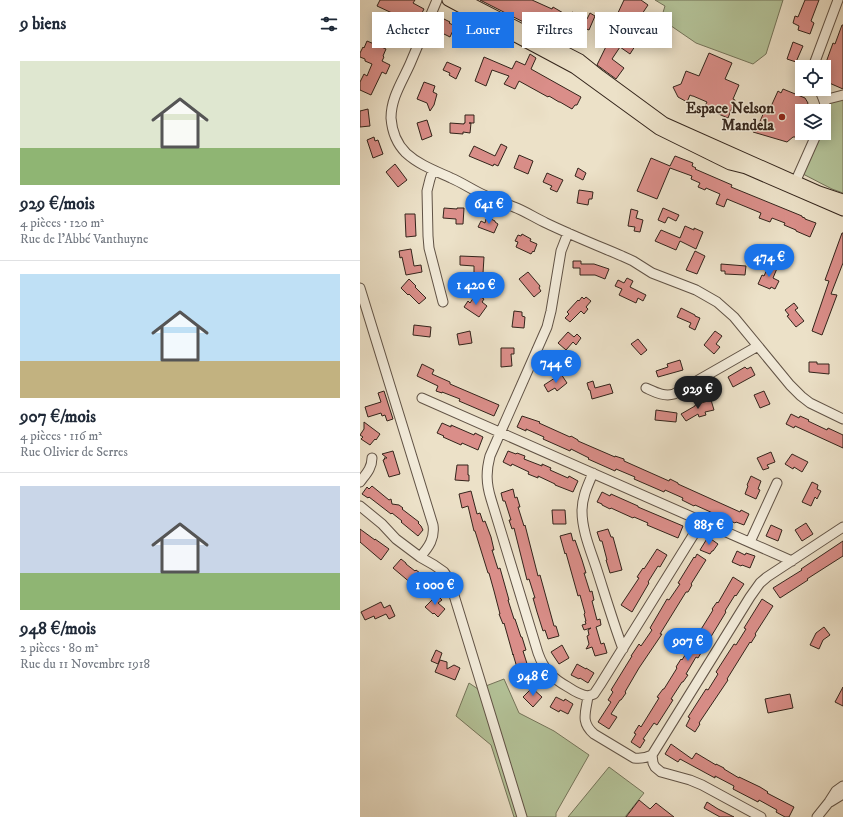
<!DOCTYPE html>
<html lang="fr">
<head>
<meta charset="utf-8">
<style>
  :root { --surface:#fff; --page:#f6f6f7; --text:#1f2937; --muted:#747a83; --line:#e0e1e3; --accent:#1a73e8 }
  body { margin:0; font-family:"IM FELL DW Pica",serif; background:var(--page); color:var(--text); height:100vh; display:flex; flex-direction:column; font-size:15px; white-space:nowrap }
  * { box-sizing:border-box; margin:0 }
  p { font-size:13px; color:var(--muted) }
  .icon { flex:none; width:22px; height:22px; fill:none; stroke:currentColor; stroke-width:2; stroke-linecap:round; stroke-linejoin:round }
  .map { position:relative; flex:1; overflow:hidden }
  .details { display:flex; flex-direction:column; background:var(--surface); width:360px }
  .details>* { flex:none }
  .banner { position:absolute; left:12px; top:12px; width:380px; height:36px; display:flex; gap:8px }
  .tools { position:absolute; left:435px; top:60px; display:grid; gap:8px }
  .tools a { display:grid; place-items:center; width:36px; height:36px; border-radius:0px; background:var(--surface); box-shadow:0 2px 10px #0003; font-size:20px }
  .price { position:absolute; translate:-50% -34px; padding:0 9px; border-radius:14px; background:var(--accent); color:#fff; font-size:13px; line-height:26px; filter:drop-shadow(0 1px 2px #0008) }
  .price::after { content:''; position:absolute; left:50%; top:24px; width:12px; height:9px; margin-left:-6px; background:inherit; clip-path:polygon(0 0,100% 0,50% 100%) }
  .price.selected { background:#222; color:#fff }
  ul { padding:0; list-style:none }
  li { display:grid; align-content:center; gap:8px; height:212px; padding:0 20px }
  li+li { border-top:1px solid var(--line) }
  li span { display:grid; place-items:center; height:124px; border-radius:0px; color:#555 }
  li>.icon { margin-inline-start:auto }
  span .icon { width:72px; height:72px; fill:#fffc; stroke-width:1 }
  li b { font-size:17px }
  h2 { display:flex; justify-content:space-between; align-items:center; height:48px; padding:0 20px; font-size:17px }
  .pill { padding:0 14px; border-radius:0px; background:var(--surface); box-shadow:0 2px 10px #0003; font-size:14px; line-height:36px }
  .pill.selected { background:var(--accent); color:#fff }
  main { display:flex; flex:1; min-height:0 }
  .map>svg:first-child { display:block }
  .green { fill:#b4c399; stroke:#74745a }
  .building { fill:#da8e89; stroke:#33241b }
  .lines { fill:none; stroke-linecap:round; stroke-linejoin:round }
  .minor-casing { stroke:#615346; stroke-width:11 }
  .major-casing { stroke:#33241b; stroke-width:13 }
  .minor { stroke:#f3ecdb; stroke-width:9 }
  .major { stroke:#ece1c8; stroke-width:11 }
  .poi-dot { fill:#8f2418; stroke:#f3ecdb; stroke-width:1.5 }
  .labels { text-anchor:middle; stroke-width:3; stroke-linejoin:round; paint-order:stroke }
  .poi-label { font-size:15px; font-weight:bold; fill:#33241b; stroke:#f3ecdb; text-anchor:end }
</style>
</head>
<body>
<main>
<section class="details">
<h2>9 biens<svg class="icon" aria-label="filters" viewBox="0 0 24 24"><path d="M4 7h16M4 17h16"/><circle cx="9" cy="7" r="2"/><circle cx="15" cy="17" r="2"/></svg></h2>
<ul>
<li><span style="background:linear-gradient(#dfe7d0 70%,#8fb573 0)"><svg class="icon" aria-label="home" viewBox="0 0 24 24"><path d="M3 11l9-7 9 7M6 9v11h12V9"/></svg></span><div><b>929 €/mois</b><p>4 pièces · 120 m²</p><p>Rue de l'Abbé Vanthuyne</p></div></li>
<li><span style="background:linear-gradient(#bfe0f5 70%,#c2b280 0)"><svg class="icon" aria-label="home" viewBox="0 0 24 24"><path d="M3 11l9-7 9 7M6 9v11h12V9"/></svg></span><div><b>907 €/mois</b><p>4 pièces · 116 m²</p><p>Rue Olivier de Serres</p></div></li>
<li><span style="background:linear-gradient(#c9d6e8 70%,#8fb573 0)"><svg class="icon" aria-label="home" viewBox="0 0 24 24"><path d="M3 11l9-7 9 7M6 9v11h12V9"/></svg></span><div><b>948 €/mois</b><p>2 pièces · 80 m²</p><p>Rue du 11 Novembre 1918</p></div></li>
</ul>
</section>
<div class="map">
<svg width="483" height="817" viewBox="0 0 483 817">
  <rect width="100%" height="100%" fill="#ece1c8"/>
  <filter id="stains"><feTurbulence type="fractalNoise" baseFrequency=".005" numOctaves="4"/><feColorMatrix values="0 0 0 0 .2 0 0 0 0 .09 0 0 0 0 .02 0 0 0 .5 -.17"/></filter>
  <radialGradient id="worn" r=".72"><stop offset=".6" stop-color="#630" stop-opacity="0"/><stop offset="1" stop-color="#630" stop-opacity=".3"/></radialGradient>
  <path class="green" d="M295 0H423L406 54 393 64 336 43 301 19 305 6Z
    M483 98V193L472 189 443 174 460 133H464V124L469 112V109L471 102Z
    M144 679 159 713 194 731 229 755 196 813V817H154L131 745 96 716 109 683 118 689Z
    M249 767 284 793 265 817H208Z"/>
  <path class="building" d="M20 0H55L53 3 64 9 51 34 40 29 45 19 17 6Z
    M120 0H172L192 9 193 7 210 17 212 12 227 19 230 13 235 16 229 30 222 27 220 32 214 29 213 31 202 25 195 38Z
    M264 0H281L288 5 282 14 290 20 284 29 270 18 260 31 277 43 270 54 260 47 252 59 264 68 256 79 237 65 259 20 256 17Z
    M445 0H459L451 21 454 23 450 34 438 30 439 26 433 23 435 16 438 17Z
    M82 18 90 22 89 23 95 26 90 37 76 30Z
    M482 25H483V89L467 82 464 76V68L473 43 475 44Z
    M7 41 26 49 23 56 24 57 22 61 30 65 26 74 22 72 11 95 0 90V82L4 74 7 76 12 64 5 61V59L0 57V53L3 47 4 48Z
    M433 42 443 46 436 62 427 59Z
    M349 53 372 63 365 79 379 85 373 99 375 100 368 118 344 108 347 102 333 96H332L330 95 327 102 318 97 313 87 321 84 326 71 339 76Z
    M170 54 176 58 171 69 221 97 217 105H215L212 109 200 102H199L189 96 188 97 159 81 155 89 144 84 149 76 132 70 126 86 115 81 124 57 152 69 156 61 165 65Z
    M87 62 101 68 96 79 89 75 90 73 83 70Z
    M64 82 75 86 73 92 77 94 74 105 70 111 67 103 57 99Z
    M423 89 445 98 448 103 445 111H442V121L439 130 442 131V137H433L427 142 393 132 396 126H398L404 112 408 113 418 91 421 93Z
    M8 109 10 126 0 127V111Z
    M105 115H114V123H109H111L110 133 103 132V134L90 133V123L104 124V123H105Z
    M67 120 72 136 62 140 57 123Z
    M14 137 15 141 18 140 23 154 13 158 7 140Z
    M141 144 147 147 138 166 134 164 133 166 109 156 114 146 135 156Z
    M159 155 173 161 168 174 154 168Z
    M315 156 333 163 332 166 336 168 335 169 372 185 371 187 442 216V217L445 218V219L456 223 450 237 436 231V230L424 225 425 223 412 218 410 222 399 218 401 213 367 199 364 207 356 204 360 194 346 188 345 190 338 187 340 183 331 179 332 176 310 168 297 199 277 191 291 158 310 166Z
    M35 164 47 180 38 187 26 172Z
    M218 168 226 173 223 180 215 176Z
    M187 173 203 180 197 192 190 189 192 186 183 182Z
    M219 190 233 192 232 199H229L228 205 217 203Z
    M84 208 97 209V208H104L103 224H96V219L83 218Z
    M303 208 319 215 316 221 308 217 305 223 298 220Z
    M271 209 278 211 276 218 283 220 280 232 274 231 275 227 268 226Z
    M45 214H55L56 236 46 237Z
    M129 218 135 221V222L138 224 134 233 118 227 121 221 125 223 126 219 128 220Z
    M325 226 334 230V228L343 232 336 249 320 241 316 250 295 241 301 230 320 238Z
    M482 233H483V263L471 294 477 295 462 335 452 331 469 281 465 280Z
    M162 234 171 239 170 241 177 244 174 252 173 251 171 254 156 247 158 242 155 241 158 235 161 236Z
    M51 249 54 266 61 265 62 272 46 275 42 257 40 258 39 251Z
    M335 251 345 256 337 274 326 270Z
    M100 256 124 257 123 273H114V266L100 265Z
    M213 261H221V264H234L249 269 245 279 235 275H220V268H213Z
    M410 263 418 266 413 278 419 281 415 289 411 287 410 289 398 284 402 275 404 276Z
    M361 264 386 266 385 275 365 274V271H361Z
    M168 272 180 286 179 288 181 291 174 297 159 279Z
    M267 278 273 281 270 287 286 295 283 301 278 298 276 303 259 295 262 289 255 286 258 280 264 283Z
    M49 279 56 286 55 287 66 298 59 304 49 294 48 295 41 288Z
    M116 294 124 299 122 302 127 306 119 317 104 307 108 301 110 303Z
    M222 297 224 299 226 297 231 301 226 307 228 309 224 314 221 311 210 322 205 318 209 314 207 312 218 300 219 301Z
    M434 303 438 308 435 310 444 321 436 327 427 316 429 315 425 310Z
    M321 308 335 315V316L340 318 335 330 329 327 331 323 317 317Z
    M154 311 162 312V316L165 317 164 328 152 327Z
    M54 325 71 327 70 337 53 335Z
    M110 331 112 343 99 345 97 334Z
    M355 331 362 336 356 344 360 347 354 354 344 345Z
    M208 332 214 337 217 334 221 338 216 345 213 342 206 350 198 343Z
    M278 339 287 350 281 355 271 344Z
    M141 348H154V354H151L152 366 141 367Z
    M320 360 323 370 298 377 296 371 308 367 307 364Z
    M449 362H457V364H469V374L449 372Z
    M62 364 74 370 72 374 90 382V384L139 405 134 416 99 401 100 399 82 392V393L76 391 78 386 57 376Z
    M385 367 387 369 391 367 395 375 373 387 368 377Z
    M201 374 207 383 197 391 195 388 188 392 184 385Z
    M233 381 235 388 250 384 253 393 232 399 230 390H229L227 383Z
    M24 391 33 419 27 421 25 415 22 416 21 413 8 417 5 407 21 402 18 393Z
    M404 391 410 404 400 408 394 395Z
    M351 400 354 410 345 412 346 415 339 417 338 414 326 421 321 414 335 406V405Z
    M296 410 317 413 316 422 295 420Z
    M431 414 439 418 440 416 449 420 448 421 467 430 468 428 483 435V448L435 426 434 428 426 424Z
    M162 416 180 422 179 423 210 437 211 436 218 440V441L255 457V456L264 459V461L309 481 310 479 318 483V484L380 512 381 510 389 514 384 525 376 522 375 523 335 505 334 506 322 500 323 498 305 490 304 492 274 479 275 477 256 469 255 471 228 459 229 458 211 449 210 451 183 439 184 437 166 429V431L157 427Z
    M4 422 20 434 16 440 15 439 10 445 1 439 3 437 0 435 4 429Z
    M82 423 91 427V425L114 435 115 433 123 437 118 450 102 443 101 445 83 437 84 436 77 433Z
    M33 451 40 474 29 477 23 460 25 459 24 458H27L22 454Z
    M148 451 156 454 157 453 165 456 164 459 182 466V464L191 468 190 470 208 478 209 476 218 481 213 492 195 485V484L178 476V478L168 474 169 472 152 464 151 466 143 462Z
    M411 452 415 462 407 465 409 468 403 470 397 458Z
    M432 454 448 462 442 472 434 467 433 469 425 464Z
    M97 465H108V475H109V481L95 480Z
    M391 476 401 481 398 489 400 490 396 499 385 494 388 486 387 485Z
    M452 482 458 485 457 489 461 491 457 499 455 497 451 506 442 502Z
    M12 486 29 500 31 499 32 504 39 505 43 508 42 509 59 522 58 523 61 526 63 530 58 536 41 522 42 521 32 513 31 514 9 497 8 498 2 494 7 487 9 489Z
    M153 489 155 498 157 497 160 507H158L164 526 165 525 178 576 180 575 194 626H196L199 636 188 639 185 630 183 631 177 612 173 598H175L169 579 167 580 154 528 152 529 149 520H151L145 501H143L141 493Z
    M111 491 117 514 120 513 123 522 125 521 131 537 134 550H132L138 569 140 568 149 600H148L154 619H155L161 637H162L166 650 163 651 169 670 170 669 172 675 159 679 157 671H158L153 654V655L144 623 143 624 139 614H140L134 591 129 573H128L115 531H114L108 506 102 508 99 494Z
    M242 492 250 496 251 494 278 506V507L323 526 318 538 287 525 288 523 274 517 273 518 251 508 250 509 242 505V504L237 502Z
    M192 510H205L206 524H193Z
    M446 523 453 534 442 541 435 530Z
    M411 525 422 530 418 541 406 536Z
    M0 529 15 540V539L29 549 21 560 0 542Z
    M248 529 251 537H253L262 570 250 573 246 560H247L242 541H240L237 532Z
    M211 533 213 541 215 540 222 560 226 573H224L230 592 232 591 234 600 232 601 237 620 240 619 241 625 236 627 241 644 244 643 247 653 235 656 232 647 226 649 229 644 227 636 229 635 228 630 231 628 224 630 222 625 226 624 225 621H226L224 614 225 613 220 595 218 596 206 553 205 554 200 536Z
    M348 537 358 544 353 551H352L350 554 340 550Z
    M483 541V556L447 579 448 580 420 598 413 588 442 570 441 569Z
    M297 549 307 555 300 567 298 566 288 582 289 583 272 612 261 605 279 578 277 577 283 568 284 569Z
    M377 551 385 555 386 553 395 556 390 568 382 565 381 566 372 562Z
    M337 554 346 560 331 584 332 585 328 592H326L300 634H302L279 668 265 692 266 693 261 700H260L251 714 257 717 249 729 238 722 251 702 248 700 253 692 251 690 272 656H271L279 644 281 646 292 630 290 628 300 611 307 599 309 600 320 584 318 583 334 557 335 558Z
    M41 559 46 563V564L55 571 56 570 64 576 65 575 70 578 62 589 54 583 52 584 33 568Z
    M373 577 384 584 376 596 375 595 365 611 366 612 338 658 336 657 326 674 328 675 323 682H322L311 699 313 700 297 725 294 723 283 739 285 740 280 748 271 742 276 734 274 733 279 725 281 727 299 698 297 697 303 689H304L317 668 316 667 321 659 322 660 353 610 352 609 357 602 358 603Z
    M77 595 82 600 78 603 85 609 78 617 74 613 73 614 65 607Z
    M402 599 413 606 395 634 396 635 391 643 390 642 367 679 368 680 339 723 340 724 335 732 326 726 330 718 328 717 346 689 348 690 358 674 356 672 374 644 376 645 386 629 384 628Z
    M21 602 24 608 30 605 35 616 29 619 26 614 15 619 14 616 5 620 1 612Z
    M464 627 470 635 463 640 459 649 450 645 456 633Z
    M202 645 209 658 199 664 191 652Z
    M76 650 82 653 78 664 71 661Z
    M80 660 87 662V669L94 665 100 668 95 680 75 672Z
    M217 664 226 669V668L234 673 228 683 220 678 219 679 211 675Z
    M483 687V706L475 702Z
    M172 688 182 697 173 707 163 697Z
    M430 694 433 708 408 713 405 699Z
    M196 697 204 701 205 699 213 704 208 714 200 710 199 712 190 707Z
    M311 744 332 759 336 753 356 765V764L364 768V769L379 778V777L400 787 408 792 407 793 434 807 429 817H425L416 812 417 810 399 800 398 802 373 789 374 786 355 776V778L320 759 318 762 305 754Z
    M279 800 290 809 296 803 314 817H266Z
    M347 802 358 809 374 817H360L344 808Z"/>
  <g class="lines">
    <g class="minor-casing">
      <path id="minor" d="M77 0C68 21 59 43 50 64 42 82 31 98 31 118 32 131 37 144 46 153 59 165 76 171 91 178 103 183 114 191 126 196 135 201 145 203 154 207 165 211 175 218 186 223 211 235 236 245 262 256L273 261 292 273 336 290 357 302 374 317 430 385 441 396 450 403 483 419
        M453 67 478 0
        M459 89C463 98 468 107 464 117
        M464 100 483 95
        M73 170 70 179 67 191 68 236 69 248 83 302
        M433 187 457 133
        M208 233 201 251 191 311 187 327 130 456C126 471 126 483 131 499L178 653C184 670 192 678 208 687 214 691 220 695 228 696 226 712 220 722 234 734L274 758C281 759 286 758 292 755L293 763 295 767 301 772 330 780 342 785 401 817
        M0 288 73 525C75 538 69 547 60 557
        M286 388C295 392 304 397 314 394L398 346
        M62 398 432 561
        M233 473C228 485 222 497 222 511 222 530 230 549 236 567 245 595 253 622 263 649
        M0 482C6 474 12 468 12 458
        M0 506 22 524 36 539 60 557 74 565 84 572 89 579 162 817
        M390 542 417 483
        M228 696 234 694 240 685 342 521
        M292 755 390 597 400 583 407 577 483 527
        M470 802 483 794
        M457 817 469 802 476 791 483 786"/>
    </g>
    <g class="major-casing">
      <path id="major" d="M88 0 215 68 299 129 370 164 386 168 483 210
        M104 0 220 60 240 76 304 123 459 192 483 200"/>
    </g>
    <use href="#minor" class="minor"/>
    <use href="#major" class="major"/>
  </g>
  <circle class="poi-dot" cx="422" cy="117" r="4"/>
  <g class="labels">
    <g class="poi-label">
      <text x="414" y="113">Espace Nelson<tspan x="414" dy="17">Mandela</tspan></text>
    </g>
  </g>
  <rect width="100%" height="100%" filter="url(#stains)"/>
  <rect width="100%" height="100%" fill="url(#worn)"/>
</svg>
<div class="tools">
<a><svg class="icon" aria-label="locate" viewBox="0 0 24 24"><circle cx="12" cy="12" r="6"/><path d="M12 2v4M12 18v4M2 12h4M18 12h4"/></svg></a>
<a><svg class="icon" aria-label="layers" viewBox="0 0 24 24"><path d="M12 4l9 5-9 5-9-5zM3 14l9 5 9-5"/></svg></a>
</div>
<b class="price" style="left:129px;top:225px">641 €</b>
<b class="price" style="left:409px;top:278px">474 €</b>
<b class="price" style="left:116px;top:306px">1 420 €</b>
<b class="price" style="left:196px;top:384px">744 €</b>
<b class="price selected" style="left:338px;top:410px">929 €</b>
<b class="price" style="left:349px;top:546px">885 €</b>
<b class="price" style="left:75px;top:606px">1 000 €</b>
<b class="price" style="left:328px;top:662px">907 €</b>
<b class="price" style="left:173px;top:697px">948 €</b>
<div class="banner">
<a class="pill">Acheter</a>
<a class="pill selected">Louer</a>
<a class="pill">Filtres</a>
<a class="pill">Nouveau</a>
</div>
</div>
</main>
</body>
</html>
